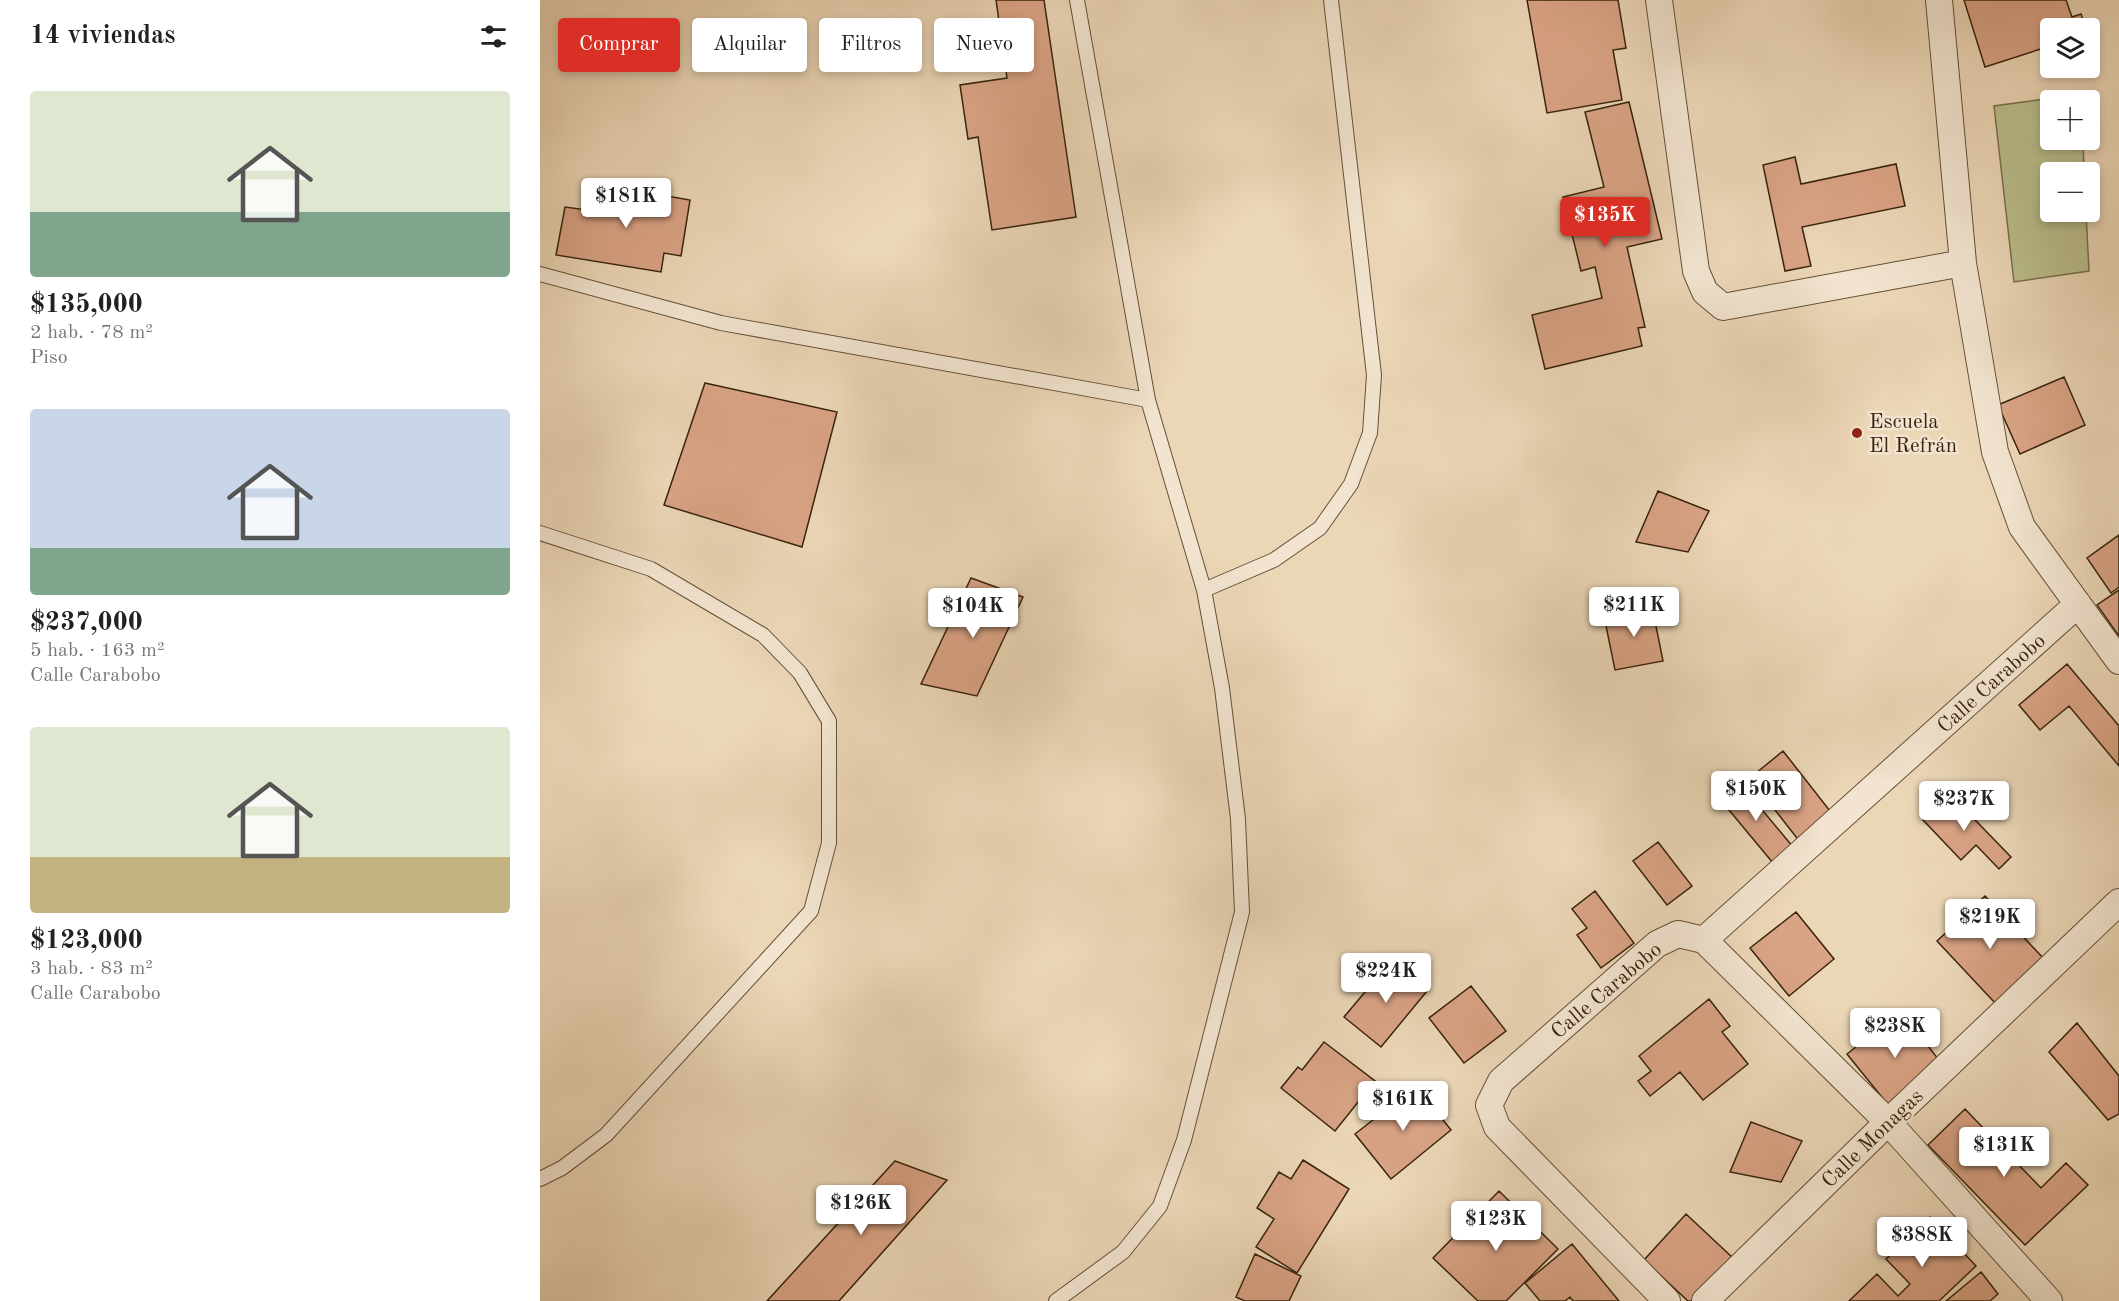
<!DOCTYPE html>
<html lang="es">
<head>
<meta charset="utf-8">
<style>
  :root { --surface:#fff; --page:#f6f6f6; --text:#202124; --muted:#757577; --accent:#d93025 }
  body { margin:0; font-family:"Old Standard TT",serif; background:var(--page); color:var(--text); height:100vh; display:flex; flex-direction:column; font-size:22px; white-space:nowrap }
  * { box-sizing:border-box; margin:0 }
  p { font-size:20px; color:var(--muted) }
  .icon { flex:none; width:33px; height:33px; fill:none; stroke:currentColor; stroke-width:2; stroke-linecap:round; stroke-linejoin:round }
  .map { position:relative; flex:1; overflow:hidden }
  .side { display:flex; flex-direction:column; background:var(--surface); width:540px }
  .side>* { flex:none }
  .top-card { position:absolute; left:18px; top:18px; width:570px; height:54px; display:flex; gap:12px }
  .buttons { position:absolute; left:1500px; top:18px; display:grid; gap:12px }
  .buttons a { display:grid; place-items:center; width:60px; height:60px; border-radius:6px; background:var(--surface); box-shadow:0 3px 9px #0003; font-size:30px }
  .price { position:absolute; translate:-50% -51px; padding:0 14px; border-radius:6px; background:#fff; color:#222; font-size:20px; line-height:39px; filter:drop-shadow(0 2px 3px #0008) }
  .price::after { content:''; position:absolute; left:50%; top:36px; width:18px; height:14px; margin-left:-9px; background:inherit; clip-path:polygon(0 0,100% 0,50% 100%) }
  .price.on { background:var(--accent); color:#fff }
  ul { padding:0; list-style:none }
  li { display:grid; align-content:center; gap:12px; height:318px; padding:0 30px }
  li span { display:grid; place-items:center; height:186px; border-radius:6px; color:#555 }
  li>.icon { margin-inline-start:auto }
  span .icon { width:108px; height:108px; fill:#fffc; stroke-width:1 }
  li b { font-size:26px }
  h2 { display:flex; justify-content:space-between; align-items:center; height:72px; padding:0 30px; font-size:26px }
  .tag { padding:0 21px; border-radius:6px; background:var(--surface); box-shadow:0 3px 9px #0003; font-size:21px; line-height:54px }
  .tag.on { background:var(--accent); color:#fff }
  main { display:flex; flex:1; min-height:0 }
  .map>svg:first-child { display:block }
  .green { fill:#babd8c; stroke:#79704c; stroke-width:1.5 }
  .building { fill:#d9a385; stroke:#38230c; stroke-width:1.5 }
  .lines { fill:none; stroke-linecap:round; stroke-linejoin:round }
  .lane-casing { stroke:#655036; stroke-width:16 }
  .street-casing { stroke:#655036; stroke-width:28 }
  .lane { stroke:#f2e4d0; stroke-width:14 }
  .street { stroke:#f2e4d0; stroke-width:26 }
  .poi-dot { fill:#8f2418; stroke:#f2e4d0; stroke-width:2 }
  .labels { text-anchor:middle; stroke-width:5; stroke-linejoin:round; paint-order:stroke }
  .poi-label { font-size:21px; fill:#38230c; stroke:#f2e4d0; text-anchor:start }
  .street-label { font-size:21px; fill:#38230c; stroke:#f2e4d0 }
</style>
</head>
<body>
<main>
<section class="side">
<h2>14 viviendas<svg class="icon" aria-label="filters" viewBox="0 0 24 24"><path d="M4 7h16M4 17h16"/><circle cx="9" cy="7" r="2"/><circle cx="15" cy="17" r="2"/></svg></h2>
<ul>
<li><span style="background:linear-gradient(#dfe7d0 65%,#7fa58c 0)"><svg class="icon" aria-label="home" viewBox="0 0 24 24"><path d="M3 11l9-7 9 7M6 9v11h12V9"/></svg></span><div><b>$135,000</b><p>2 hab. · 78 m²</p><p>Piso</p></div></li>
<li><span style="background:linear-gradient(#c9d6e8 75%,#7fa58c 0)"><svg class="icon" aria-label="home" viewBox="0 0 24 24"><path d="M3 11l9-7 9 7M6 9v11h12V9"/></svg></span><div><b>$237,000</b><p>5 hab. · 163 m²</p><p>Calle Carabobo</p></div></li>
<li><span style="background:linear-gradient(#dfe7d0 70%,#c2b280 0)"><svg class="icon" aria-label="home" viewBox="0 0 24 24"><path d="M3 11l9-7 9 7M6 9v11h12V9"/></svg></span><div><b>$123,000</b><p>3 hab. · 83 m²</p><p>Calle Carabobo</p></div></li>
</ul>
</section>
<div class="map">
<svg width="1579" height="1301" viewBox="0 0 1579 1301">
  <rect width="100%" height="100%" fill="#ebd6b6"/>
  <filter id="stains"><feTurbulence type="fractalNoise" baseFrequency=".00333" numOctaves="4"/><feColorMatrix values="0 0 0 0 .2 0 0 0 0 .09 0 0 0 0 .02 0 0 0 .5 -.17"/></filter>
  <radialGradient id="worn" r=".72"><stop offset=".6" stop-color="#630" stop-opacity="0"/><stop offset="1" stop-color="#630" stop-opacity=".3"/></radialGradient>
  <path class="green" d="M1540 94 1541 100H1510V140H1543L1544 172H1510V212H1546L1549 271 1474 282 1454 106Z"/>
  <path class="building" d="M456 0H504L536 217 452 230 438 137 428 139 420 85 467 78Z
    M987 0H1078L1086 48 1073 50 1082 100 1007 113Z
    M1424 0H1526L1532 17 1541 14 1546 28H1510V46L1445 67Z
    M1089 102 1122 239 1087 247 1105 327 1098 328 1102 346 1005 369 992 315 1062 298 1055 267 1041 271 1023 197 1064 187 1045 112Z
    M1255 157 1261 184 1356 164 1365 206 1262 227 1271 266 1245 271 1223 165Z
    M59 184 150 200 141 256 124 253 121 272 16 255 25 207 54 211Z
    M1524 377 1545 425 1480 454 1458 405Z
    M165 383 297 412 262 547 124 505Z
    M1118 491 1169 511 1148 552 1096 542Z
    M1579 535V587L1571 593 1547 558Z
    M431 578 483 597 437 696 381 684Z
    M1579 590V636L1557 605Z
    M1112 606 1123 661 1075 670 1064 616Z
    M1527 664 1579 726V766L1529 706 1500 730 1479 705Z
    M1243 751 1294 816 1260 842 1210 778Z
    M1199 782 1253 847 1233 863 1179 798Z
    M1410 794 1471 857 1459 869 1436 845 1421 860 1383 820Z
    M1118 842 1152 886 1127 905 1093 861Z
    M1055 891 1094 943 1061 968 1037 935 1047 928 1032 909Z
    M1445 896 1504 959 1456 1004 1397 941Z
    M1256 912 1294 959 1249 996 1210 948Z
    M851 961 887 991 841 1047 804 1017Z
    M931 986 966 1031 924 1063 889 1018Z
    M1169 999 1190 1026 1182 1032 1208 1064 1163 1100 1140 1072 1110 1096 1098 1081 1111 1071 1099 1056Z
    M1361 1011 1402 1064 1349 1106 1307 1054Z
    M1537 1023 1579 1076V1114L1568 1120 1509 1052Z
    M784 1042 835 1081 795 1131 741 1088 758 1067 762 1070Z
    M876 1086 911 1130 851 1179 815 1134Z
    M1425 1109 1501 1188 1526 1163 1548 1185 1485 1245 1388 1145Z
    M1211 1122 1262 1141 1241 1182 1190 1172Z
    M763 1160 809 1189 757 1273 716 1247 734 1219 717 1208 739 1172 751 1179Z
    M355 1161 407 1180 299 1301H227Z
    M959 1191 1018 1249 966 1301H938L893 1258Z
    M1146 1214 1193 1258 1153 1301H1148L1104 1260Z
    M1390 1217 1436 1266 1399 1301H1309L1337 1274 1358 1296 1370 1284 1346 1259Z
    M1032 1244 1079 1301H1033L1030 1297 1025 1301H1000L985 1283Z
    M715 1254 761 1276 749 1301H705L696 1297Z
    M1441 1272 1458 1294 1450 1301H1406Z"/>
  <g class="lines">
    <g class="lane-casing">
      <path id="lane" d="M0 274 181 323 608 400
        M0 533 111 569 223 635 260 673 289 721V843L271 911 66 1135 22 1168 0 1179
        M664 590 734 560 780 528 811 484 830 433 834 375 791 0
        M516 1301 583 1252 620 1206 644 1140 702 912 698 819 682 688 664 590 608 400 537 0"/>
    </g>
    <g class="street-casing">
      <path id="street" d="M1119 0 1156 271 1165 292 1183 307 1423 263
        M1399 0 1423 263 1455 452 1482 527 1579 661
        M1164 940 1538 604
        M1164 940 1348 1122 1509 1301
        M1127 1301 957 1127 949 1105 961 1081 1117 944 1138 934 1164 940
        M1165 1301 1348 1122 1579 902"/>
    </g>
    <use href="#lane" class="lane"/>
    <use href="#street" class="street"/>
  </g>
  <circle class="poi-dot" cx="1317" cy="433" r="6"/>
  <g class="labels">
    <g class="poi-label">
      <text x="1329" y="428">Escuela<tspan x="1329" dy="24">El Refrán</tspan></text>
    </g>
    <g class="street-label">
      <text transform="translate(1451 683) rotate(-42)" y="7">Calle Carabobo</text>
      <text transform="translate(1066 990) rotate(-40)" y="7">Calle Carabobo</text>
      <text transform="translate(1332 1138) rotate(-44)" y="7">Calle Monagas</text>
    </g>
  </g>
  <rect width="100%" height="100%" filter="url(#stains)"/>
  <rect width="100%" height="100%" fill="url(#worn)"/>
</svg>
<div class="buttons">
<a><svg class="icon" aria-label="layers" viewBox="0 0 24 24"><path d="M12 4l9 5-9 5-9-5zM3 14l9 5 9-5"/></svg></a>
<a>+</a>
<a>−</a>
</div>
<b class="price" style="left:86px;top:229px">$181K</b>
<b class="price on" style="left:1065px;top:248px">$135K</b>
<b class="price" style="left:1094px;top:638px">$211K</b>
<b class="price" style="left:433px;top:639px">$104K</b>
<b class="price" style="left:1216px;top:822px">$150K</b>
<b class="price" style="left:1424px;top:832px">$237K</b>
<b class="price" style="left:1450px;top:950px">$219K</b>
<b class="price" style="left:846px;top:1004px">$224K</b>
<b class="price" style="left:1355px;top:1059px">$238K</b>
<b class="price" style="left:863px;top:1132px">$161K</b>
<b class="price" style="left:1464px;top:1178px">$131K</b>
<b class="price" style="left:321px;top:1236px">$126K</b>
<b class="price" style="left:956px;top:1252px">$123K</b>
<b class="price" style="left:1382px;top:1268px">$388K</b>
<div class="top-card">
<a class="tag on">Comprar</a>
<a class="tag">Alquilar</a>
<a class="tag">Filtros</a>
<a class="tag">Nuevo</a>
</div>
</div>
</main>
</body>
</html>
